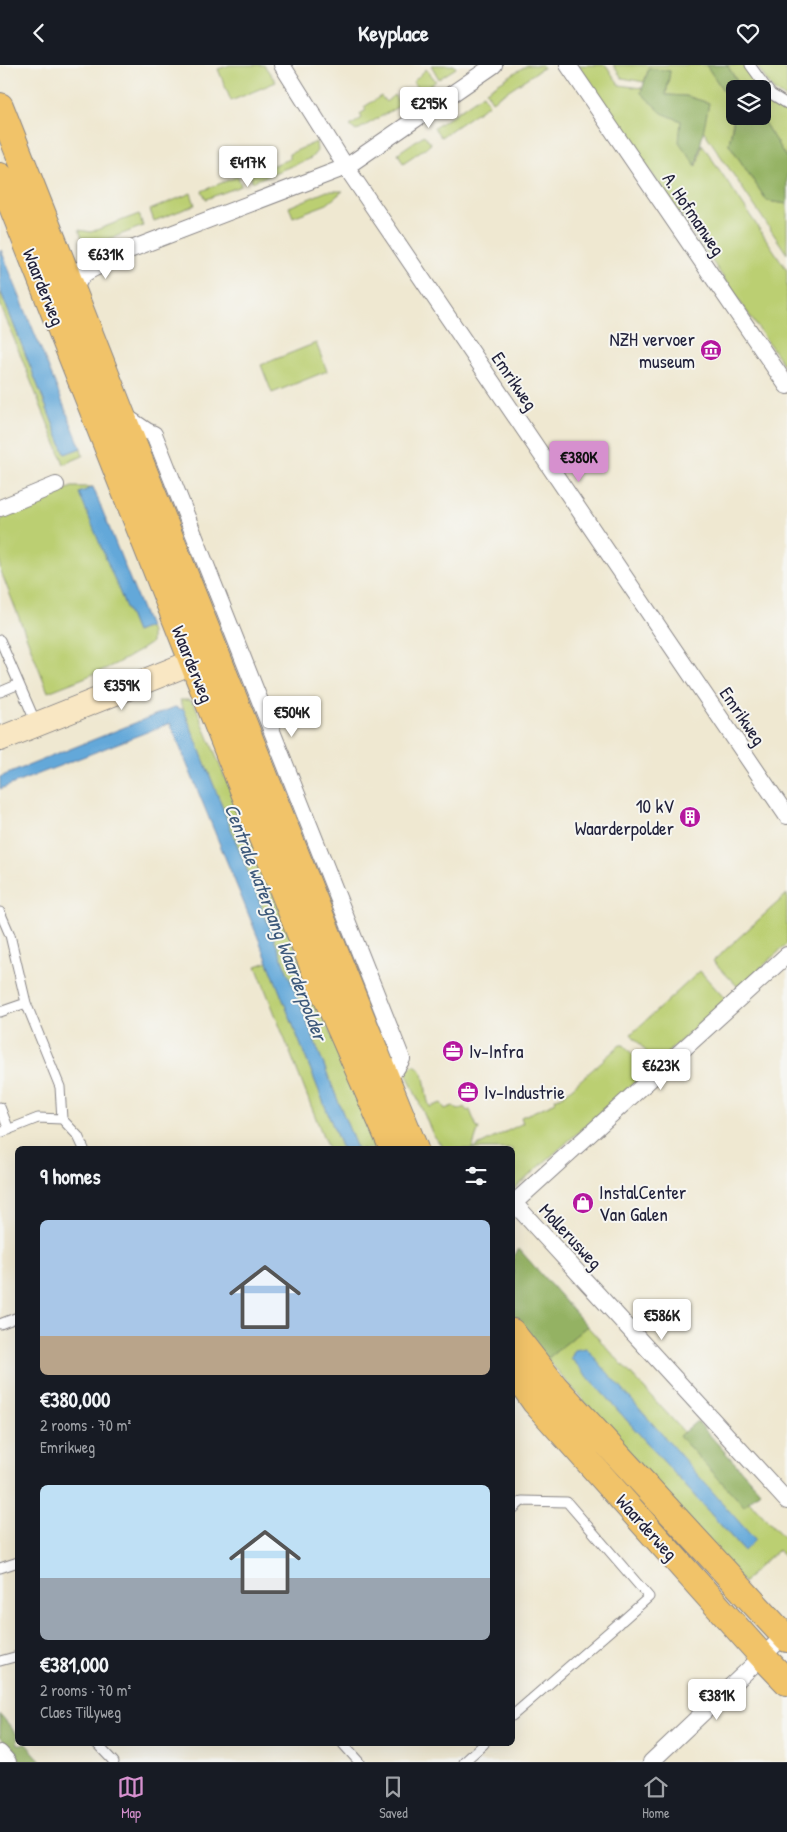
<!DOCTYPE html>
<html lang="en">
<head>
<meta charset="utf-8">
<style>
  :root { --surface:#171b24; --page:#242831; --text:#f1f3f6; --muted:#9ea1a6; --line:#363941; --accent:#d690ce }
  body { margin:0; font-family:"Patrick Hand",sans-serif; background:var(--page); color:var(--text); height:100vh; display:flex; flex-direction:column; font-size:19px; white-space:nowrap }
  * { box-sizing:border-box; margin:0 }
  p { font-size:16px; color:var(--muted) }
  .icon { flex:none; width:28px; height:28px; fill:none; stroke:currentColor; stroke-width:2; stroke-linecap:round; stroke-linejoin:round }
  .map { position:relative; flex:1; overflow:hidden }
  .side { position:absolute; left:15px; top:1081px; width:500px; height:600px; display:flex; flex-direction:column; background:var(--surface); border-radius:8px; box-shadow:0 5px 20px #0002 }
  .side>* { flex:none }
  .tools { position:absolute; left:726px; top:15px; display:grid; gap:10px }
  .tools a { display:grid; place-items:center; width:45px; height:45px; border-radius:8px; background:var(--surface); box-shadow:0 5px 20px #0002; font-size:25px }
  .price { position:absolute; translate:-50% -42px; padding:0 11px; border-radius:5px; background:#fff; color:#222; font-size:16px; line-height:32px; filter:drop-shadow(0 1px 2px #0008) }
  .price::after { content:''; position:absolute; left:50%; top:30px; width:15px; height:11px; margin-left:-8px; background:inherit; clip-path:polygon(0 0,100% 0,50% 100%) }
  .price.active { background:var(--accent); color:#111 }
  ul { padding:0; list-style:none }
  li { display:grid; align-content:center; gap:10px; height:265px; padding:0 25px }
  li span { display:grid; place-items:center; height:155px; border-radius:8px; color:#555 }
  li>.icon { margin-inline-start:auto }
  span .icon { width:90px; height:90px; fill:#fffc; stroke-width:1 }
  li b { font-size:21px }
  h2 { display:flex; justify-content:space-between; align-items:center; height:60px; padding:0 25px; font-size:21px }
  header { display:flex; justify-content:space-between; align-items:center; height:65px; padding:0 25px; background:var(--surface); font-size:22px; font-weight:700 }
  .tabs { display:flex; justify-content:space-around; align-items:center; height:70px; border-top:1px solid var(--line); background:var(--surface); font-size:14px; color:var(--muted) }
  .tabs a { display:grid; justify-items:center; gap:2px }
  .tabs .active { color:var(--accent) }
  .map>svg:first-child { display:block }
  .green { fill:#bbcf72; stroke:#6e7856; fill-rule:evenodd }
  .forest { fill:#94b264; stroke:#5b6a50 }
  .water { fill:#64a8d9; stroke:#43658a }
  .lines { fill:none; stroke-linecap:round; stroke-linejoin:round }
  .lane-casing { stroke:#888586; stroke-width:11 }
  .street-casing { stroke:#888586; stroke-width:18 }
  .secondary-casing { stroke:#888586; stroke-width:26 }
  .primary-casing { stroke:#888586; stroke-width:28 }
  .lane { stroke:#fff; stroke-width:9 }
  .street { stroke:#fff; stroke-width:16 }
  .secondary { stroke:#f9e7c3; stroke-width:24 }
  .primary { stroke:#f1c369; stroke-width:26 }
  .labels { text-anchor:middle; stroke-width:4; stroke-linejoin:round; paint-order:stroke }
  .street-label { font-size:19px; fill:#22223b; stroke:#f6f6f2 }
  .poi-label { font-size:19px; fill:#22223b; stroke:#f6f6f2; text-anchor:start }
  .water-label { font-size:20px; font-style:italic; fill:#3c587a; stroke:#f6f6f2 }
</style>
</head>
<body>
<header><svg class="icon" aria-label="back" viewBox="0 0 24 24"><path d="M15 5l-7 7 7 7"/></svg>Keyplace<svg class="icon" aria-label="heart" viewBox="0 0 24 24"><path d="M12 20l-8-8c-3-5 5-10 8-4 3-6 11-1 8 4z"/></svg></header>
<div class="map">
<svg width="787" height="1697" viewBox="0 0 787 1697">
  <rect width="100%" height="100%" fill="#f6f6f2"/>
  <filter id="ink" filterUnits="userSpaceOnUse"><feTurbulence type="fractalNoise" baseFrequency=".02" numOctaves="2"/><feDisplacementMap in="SourceGraphic" scale="10" xChannelSelector="R" yChannelSelector="G"/><feConvolveMatrix kernelMatrix="1 2 1 2 8 2 1 2 1" color-interpolation-filters="sRGB"/></filter>
  <filter id="wash" filterUnits="userSpaceOnUse"><feTurbulence type="fractalNoise" baseFrequency=".0096" numOctaves="4" result="noise"/><feDisplacementMap in="SourceGraphic" scale="20" xChannelSelector="R" yChannelSelector="G"/><feGaussianBlur stdDeviation="1.12" result="paint"/><feColorMatrix in="noise" values="0 0 0 0 0 0 0 0 0 0 0 0 0 0 0 0 0 1.4 0 .05"/><feComposite in="paint" operator="in"/></filter>
  <g filter="url(#wash)">
    <rect width="100%" height="100%" fill="#efe8d1"/>
    <path class="green" d="M230 0H264L276 17 231 36 218 4Z
      M431 0H454L456 3 439 14Z
      M527 0H542L544 2 492 36 486 26Z
      M577 0H606L619 20 642 23 641 28 662 47 681 56 697 101 702 79 787 205V305Z
      M613 0H706L735 43 729 79 767 136 787 139V189L703 65 709 38 686 31 666 30 670 6 649 3 644 17 622 13Z
      M727 0H745L761 24H742Z
      M756 0H780L787 6V33L774 26Z
      M426 4 436 16 420 27 413 17Z
      M763 26 766 31 787 44V94L760 51H762Z
      M483 29 489 39 441 72 434 63Z
      M394 30 401 40 356 66 350 61 362 53 360 49 366 45 364 42 381 31 386 37Z
      M424 70 431 79 403 98 398 88Z
      M316 77 317 86 311 93 252 117 250 109 289 94V89Z
      M238 111 241 121 206 134 202 126Z
      M327 126H343L327 139 293 152 289 142Z
      M191 128 195 140 154 156 150 145Z
      M139 149 143 161 86 183 79 165 91 167Z
      M0 225 65 389 81 383 83 391 64 399 0 239Z
      M316 278 327 306 272 328 261 300Z
      M72 422H93L80 428 136 567 149 562 151 568V578C120 600 84 613 48 627L0 504V456L10 448Z
      M180 635H189L195 640 338 986 376 1084H357Z
      M787 829V879L739 923 713 896Z
      M268 897 342 1084H328L256 901Z
      M700 906 726 935 656 998 631 969Z
      M620 980H624L641 999 645 1008 513 1125 512 1084H445L434 1072 405 1005 414 1000C429 1006 423 1028 430 1042L441 1038 445 1044 453 1041 458 1045 464 1042 467 1046 470 1045 477 1063H479L472 1084 523 1058 521 1052 556 1037 555 1034 565 1029Z
      M587 1261 684 1367 679 1371 744 1440 749 1436 787 1476V1494L778 1485 758 1502 744 1518 547 1294ZM575 1285 755 1475 744 1486 571 1293Z"/>
    <path class="forest" d="M706 0H727L742 24H735V43Z
      M649 3 670 6 666 30 686 31 709 38 696 101 679 77 681 56 662 48 641 28Z
      M735 49V51H760L787 94V139L767 136 729 79Z
      M519 1184 587 1261 547 1294 529 1273 513 1250V1192Z
      M697 1356 760 1426 744 1441 679 1371Z
      M0 1649 17 1669 18 1679H26L42 1697H22L0 1672Z"/>
    <path class="water" d="M1 185 81 383 65 389 0 225V186Z
      M93 422 149 562 136 567 79 428Z
      M175 642 184 645 357 1084H342L268 897 170 658 0 724V712Z
      M586 1283 755 1475 744 1486 571 1293 575 1285Z"/>
  </g>
  <g filter="url(#ink)">
    <g class="lines">
      <g class="lane-casing">
        <path id="lane" d="M750 0 771 29 787 39
          M67 206 97 194
          M0 575 36 658
          M0 627 19 619
          M0 847 10 870 26 938 60 1022 62 1054
          M0 947 26 938
          M0 1042 9 1065
          M0 1068 38 1053 62 1054 78 1071 84 1084
          M0 1259 18 1252
          M512 1445 522 1436 567 1437 649 1532 622 1556
          M0 1503 18 1497
          M0 1596 18 1591
          M512 1651 619 1558
          M97 1679 114 1697
          M343 1679 359 1697
          M464 1697 484 1679"/>
      </g>
      <g class="street-casing">
        <path id="street" d="M282 0 346 102 787 751
          M568 0 787 321
          M75 229C79 200 99 207 116 190L346 102 494 0
          M122 349 147 366 154 369 402 994 396 1004 386 1013
          M0 443 56 420
          M787 890 514 1138 787 1436
          M0 1688 8 1697
          M651 1697 787 1568"/>
      </g>
      <g class="secondary-casing">
        <path id="secondary" d="M0 674 210 590"/>
      </g>
      <g class="primary-casing">
        <path id="primary" d="M0 41C138 389 273 738 415 1084
          M0 111 314 904 393 1084
          M512 1267 555 1322 787 1574
          M512 1304 535 1337 762 1591 787 1617"/>
      </g>
      <use href="#lane" class="lane"/>
      <use href="#street" class="street"/>
      <use href="#secondary" class="secondary"/>
      <use href="#primary" class="primary"/>
    </g>
  </g>
  <defs>
    <g id="museum-disc" transform="scale(1.125)"><circle r="9.5" fill="#b5179e" stroke="#f6f6f2"/><path d="M0-6L6-3V-2H-6V-3ZM-5-1h2V3h-2ZM-1-1h2V3h-2ZM3-1h2V3H3ZM-6 4H6V6H-6Z" fill="#fff"/></g>
    <g id="building-disc" transform="scale(1.125)"><circle r="9.5" fill="#b5179e" stroke="#f6f6f2"/><path d="M-4-6H4V6H1V3H-1V6H-4ZM-2.5-4.3h1.7v1.8h-1.7ZM.8-4.3h1.7v1.8H.8ZM-2.5-1h1.7V.8h-1.7ZM.8-1h1.7V.8H.8Z" fill="#fff"/></g>
    <g id="office-disc" transform="scale(1.125)"><circle r="9.5" fill="#b5179e" stroke="#f6f6f2"/><path d="M-6-3h4V-5.5h4V-3h4V5H-6ZM-1-4.5V-3h2v-1.5ZM-6 0V1H6V0Z" fill="#fff"/></g>
    <g id="shop-disc" transform="scale(1.125)"><circle r="9.5" fill="#b5179e" stroke="#f6f6f2"/><path d="M-5-2.5h2.3a2.7 3.5 0 0 1 5.4 0H5L5.5 6h-11ZM-1.5-2.5h3a1.5 2.3 0 0 0-3 0Z" fill="#fff"/></g>
  </defs>
  <g fill-rule="evenodd">
    <use href="#museum-disc" x="711" y="285"/>
    <use href="#building-disc" x="690" y="752"/>
    <use href="#office-disc" x="453" y="986"/>
    <use href="#office-disc" x="468" y="1027"/>
    <use href="#shop-disc" x="583" y="1138"/>
  </g>
  <g class="labels">
    <g class="street-label">
      <text transform="translate(694 149) rotate(56)" y="7">A. Hofmanweg</text>
      <text transform="translate(44 222) rotate(68)" y="7">Waarderweg</text>
      <text transform="translate(515 316) rotate(56)" y="7">Emrikweg</text>
      <text transform="translate(193 599) rotate(68)" y="7">Waarderweg</text>
      <text transform="translate(743 651) rotate(56)" y="7">Emrikweg</text>
      <text transform="translate(571 1171) rotate(47)" y="7">Mollerusweg</text>
      <text transform="translate(647 1462) rotate(48)" y="7">Waarderweg</text>
    </g>
    <g class="poi-label">
      <text x="695" y="281" text-anchor="end">NZH vervoer<tspan x="695" dy="22">museum</tspan></text>
      <text x="674" y="748" text-anchor="end">10 kV<tspan x="674" dy="22">Waarderpolder</tspan></text>
      <text x="469" y="993">Iv-Infra</text>
      <text x="484" y="1034">Iv-Industrie</text>
      <text x="599" y="1134">InstalCenter<tspan x="599" dy="22">Van Galen</tspan></text>
    </g>
    <g class="water-label">
      <text transform="translate(276 857) rotate(69)" y="7">Centrale watergang Waarderpolder</text>
    </g>
  </g>
</svg>
<div class="tools">
<a><svg class="icon" aria-label="layers" viewBox="0 0 24 24"><path d="M12 4l9 5-9 5-9-5zM3 14l9 5 9-5"/></svg></a>
</div>
<b class="price" style="left:429px;top:64px">€295K</b>
<b class="price" style="left:248px;top:123px">€417K</b>
<b class="price" style="left:106px;top:215px">€631K</b>
<b class="price active" style="left:579px;top:418px">€380K</b>
<b class="price" style="left:122px;top:646px">€359K</b>
<b class="price" style="left:292px;top:673px">€504K</b>
<b class="price" style="left:661px;top:1026px">€623K</b>
<b class="price" style="left:662px;top:1276px">€586K</b>
<b class="price" style="left:717px;top:1656px">€381K</b>
<section class="side">
<h2>9 homes<svg class="icon" aria-label="filters" viewBox="0 0 24 24"><path d="M4 7h16M4 17h16"/><circle cx="9" cy="7" r="2"/><circle cx="15" cy="17" r="2"/></svg></h2>
<ul>
<li><span style="background:linear-gradient(#a9c7e8 75%,#b9a48a 0)"><svg class="icon" aria-label="home" viewBox="0 0 24 24"><path d="M3 11l9-7 9 7M6 9v11h12V9"/></svg></span><div><b>€380,000</b><p>2 rooms · 70 m²</p><p>Emrikweg</p></div></li>
<li><span style="background:linear-gradient(#bfe0f5 60%,#9aa5b1 0)"><svg class="icon" aria-label="home" viewBox="0 0 24 24"><path d="M3 11l9-7 9 7M6 9v11h12V9"/></svg></span><div><b>€381,000</b><p>2 rooms · 70 m²</p><p>Claes Tillyweg</p></div></li>
</ul>
</section>
</div>
<nav class="tabs">
<a class="active"><svg class="icon" aria-label="map" viewBox="0 0 24 24"><path d="M3 6l6-2 6 2 6-2v14l-6 2-6-2-6 2zM9 4v14M15 6v14"/></svg>Map</a>
<a><svg class="icon" aria-label="saved" viewBox="0 0 24 24"><path d="M7 4h10v16l-5-4-5 4z"/></svg>Saved</a>
<a><svg class="icon" aria-label="home" viewBox="0 0 24 24"><path d="M3 11l9-7 9 7M6 9v11h12V9"/></svg>Home</a>
</nav>
</body>
</html>
